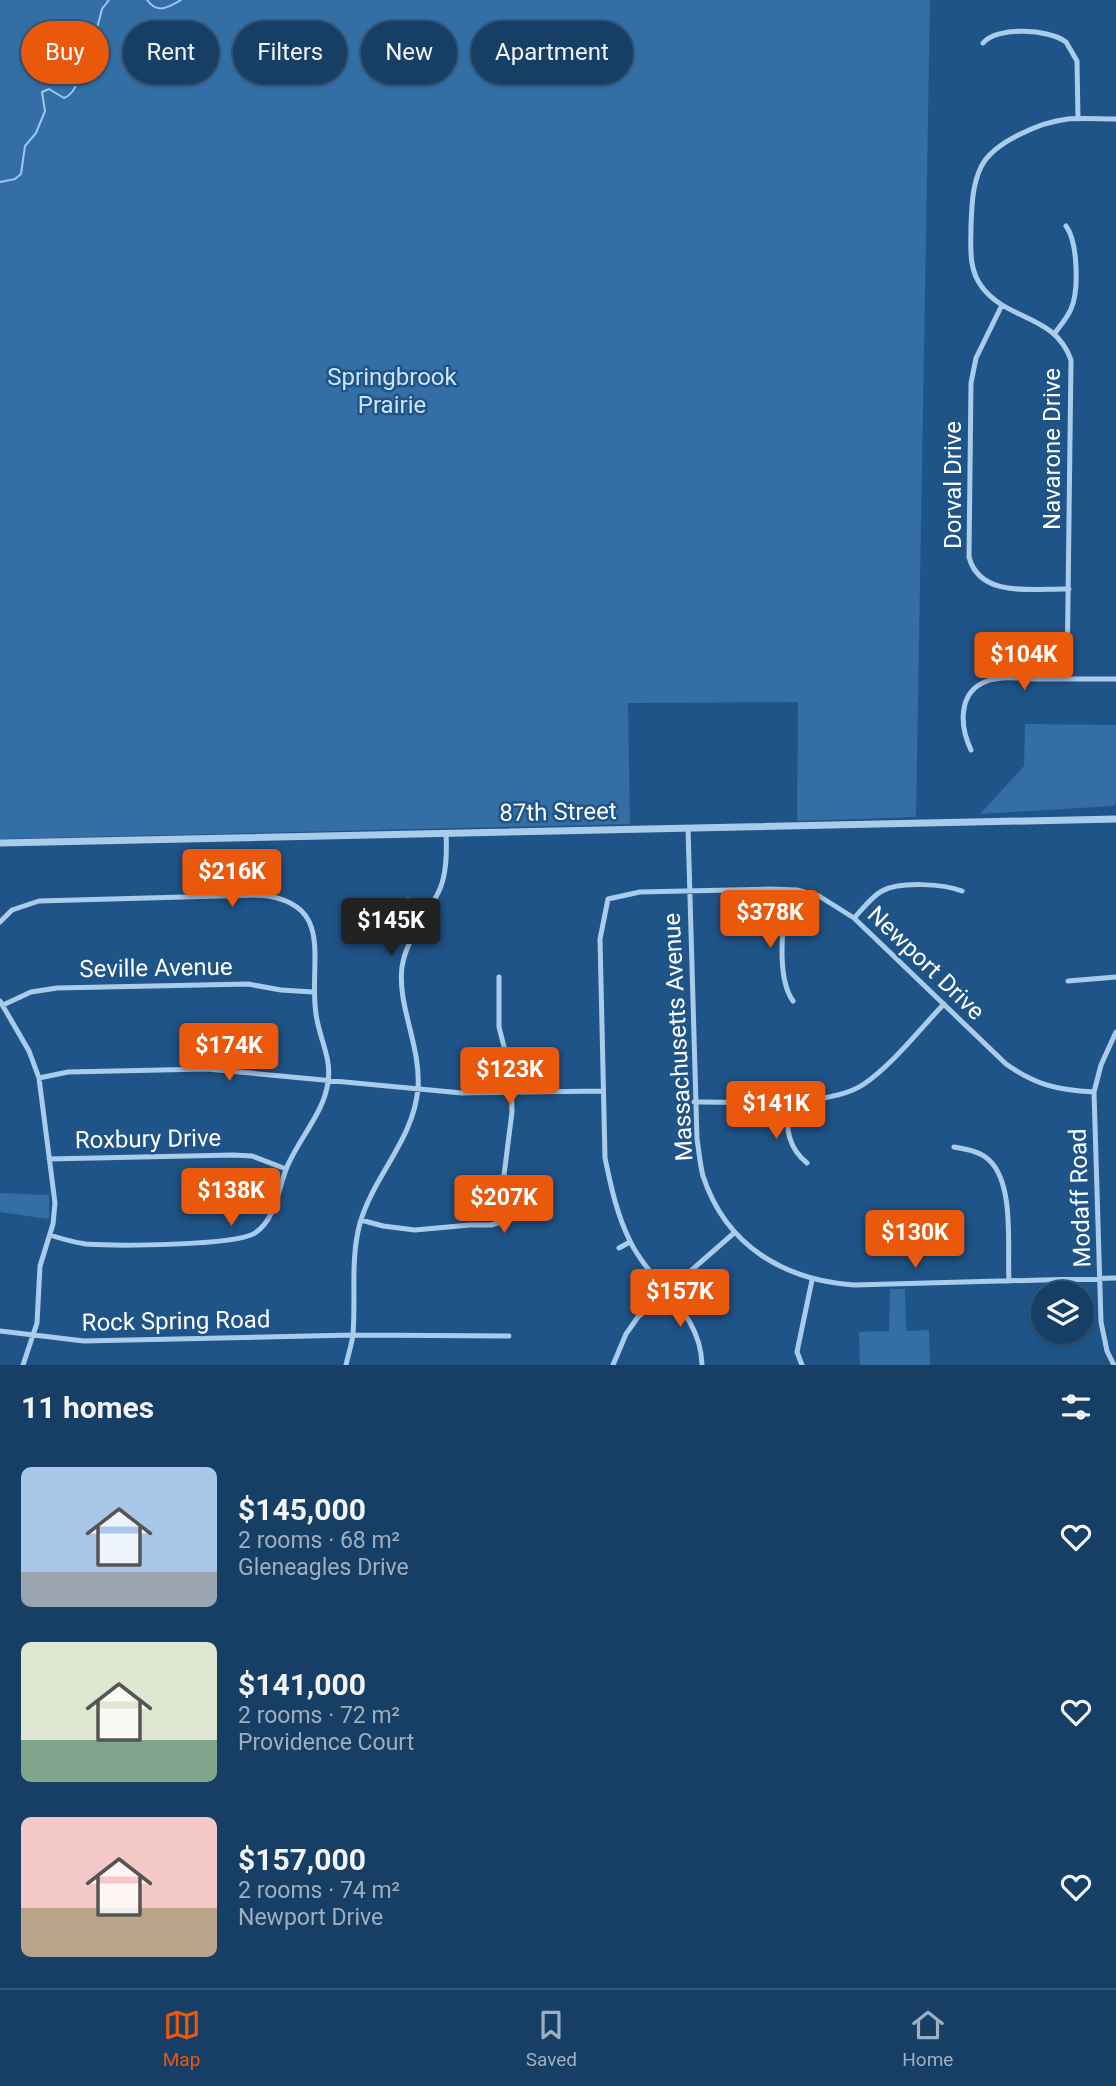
<!DOCTYPE html>
<html lang="en">
<head>
<meta charset="utf-8">
<style>
  :root { --surface:#173f66; --page:#244a6f; --text:#f1f3f6; --muted:#9eafbf; --line:#36587a; --accent:#ea580c }
  body { margin:0; font-family:Roboto,sans-serif; background:var(--page); color:var(--text); height:100vh; display:flex; flex-direction:column; font-size:26px; white-space:nowrap }
  * { box-sizing:border-box; margin:0 }
  p { font-size:23px; color:var(--muted) }
  .icon { flex:none; width:38px; height:38px; fill:none; stroke:currentColor; stroke-width:2; stroke-linecap:round; stroke-linejoin:round }
  .map { position:relative; height:1365px; overflow:hidden }
  .sheet { display:flex; flex-direction:column; background:var(--surface); flex:1 }
  .sheet>* { flex:none }
  .banner { position:absolute; left:21px; top:21px; width:700px; height:63px; display:flex; gap:14px }
  .fabs { position:absolute; left:1031px; top:1281px; display:grid; gap:14px }
  .fabs a { display:grid; place-items:center; width:63px; height:63px; border-radius:50%; background:var(--surface); box-shadow:0 2px 5px #0004,0 0 0 2px var(--line); font-size:35px }
  .price { position:absolute; translate:-50% -60px; padding:0 16px; border-radius:7px; background:var(--accent); color:#fff; font-size:23px; line-height:46px; filter:drop-shadow(0 2px 4px #0008) }
  .price::after { content:''; position:absolute; left:50%; top:42px; width:21px; height:16px; margin-left:-10px; background:inherit; clip-path:polygon(0 0,100% 0,50% 100%) }
  .price.selected { background:#222; color:#fff }
  ul { padding:0; list-style:none }
  li { display:flex; align-items:center; gap:21px; height:175px; padding:0 21px }
  li span { display:grid; place-items:center; flex:none; width:196px; height:140px; border-radius:10px; color:#555 }
  li>.icon { margin-inline-start:auto }
  span .icon { width:84px; height:84px; fill:#fffc; stroke-width:1 }
  li b { font-size:30px }
  h2 { display:flex; justify-content:space-between; align-items:center; height:84px; padding:0 21px; font-size:30px }
  .chip { padding:0 24px; border-radius:32px; background:var(--surface); box-shadow:0 2px 5px #0004,0 0 0 2px var(--line); font-size:24px; line-height:63px }
  .chip.selected { background:var(--accent); color:#fff }
  .dock { display:flex; justify-content:space-around; align-items:center; height:98px; border-top:2px solid var(--line); background:var(--surface); font-size:19px; color:var(--muted) }
  .dock a { display:grid; justify-items:center; gap:4px }
  .dock .selected { color:var(--accent) }
  .map>svg:first-child { display:block }
  .green { fill:#336ea5 }
  .lines { fill:none; stroke-linecap:round; stroke-linejoin:round }
  .stream { stroke:#9dc7ec; stroke-width:2 }
  .minor { stroke:#aacceb; stroke-width:5 }
  .tertiary { stroke:#aacceb; stroke-width:7 }
  .labels { text-anchor:middle; stroke-width:5; stroke-linejoin:round; paint-order:stroke }
  .park-label { font-size:24px; fill:#cee4f8; stroke:#1f5488 }
  .street-label { font-size:24px; fill:#fff; stroke:#1f5488 }
</style>
</head>
<body>
<div class="map">
<svg width="1116" height="1365" viewBox="0 0 1116 1365">
  <rect width="100%" height="100%" fill="#1f5488"/>
  <path class="green" d="M0 0H930L916 817 797 821 798 702 628 703 630 824 0 839Z
    M1025 724 1116 725V802L1114 806 980 814 1024 766Z
    M0 1193 49 1195V1219L0 1212Z
    M890 1289H905L906 1331 929 1330 930 1365H860L859 1332 889 1331Z"/>
  <g class="lines">
    <path class="stream" d="M147 0C157 14 168 8 181 0
      M0 182 15 179 21 174 25 146 36 133 45 111 42 92 49 89 64 98C83 90 77 66 77 48L96 32 102 9 109 0"/>
    <path class="minor" d="M983 43C997 26 1049 29 1066 42L1077 61 1078 119
      M1002 305 976 358 971 383 969 557C980 599 1034 588 1069 589
      M1055 333C1060 326 1067 318 1071 309 1079 291 1078 242 1066 226
      M1067 679 1071 360C1055 314 1007 321 982 287 968 269 971 247 971 225 972 205 972 186 981 167 993 142 1041 122 1068 119 1083 118 1100 119 1116 119
      M971 750C960 727 957 692 987 681 1002 676 1020 678 1035 679 1062 679 1089 679 1116 679
      M688 828 697 1139C699 1151 700 1165 703 1176 726 1246 784 1280 854 1285L1116 1278
      M786 890C784 920 775 976 793 1001
      M408 900 428 911
      M854 918C863 909 871 897 882 891 900 881 944 884 962 891
      M0 922 12 910 39 901 259 895C337 902 308 961 316 1014 319 1038 332 1058 328 1082 324 1113 299 1138 287 1167 278 1189 276 1219 255 1233 235 1246 114 1246 86 1244 73 1242 62 1239 50 1235
      M1068 981 1116 977
      M0 1001 29 1051 39 1078 55 1203 53 1224 40 1266 37 1323 23 1365
      M3 1005 31 992 57 988 248 984 281 990 313 992
      M39 1078 68 1072 207 1069 462 1093 603 1091
      M786 1101C787 1126 786 1146 807 1163
      M694 1102C740 1101 827 1109 864 1084 894 1063 918 1031 944 1004
      M954 1147C965 1149 980 1151 989 1160 1015 1184 1007 1248 1009 1281
      M49 1159 233 1155 252 1156 286 1169
      M361 1220 383 1226 415 1230 470 1225H491L501 1222 504 1216V1175L512 1112 511 1074 499 1027V977
      M619 1248 630 1242
      M0 1331 84 1341 353 1335 509 1336
      M346 1365C348 1355 352 1344 353 1334 356 1296 350 1260 360 1223 374 1175 414 1139 418 1088 421 1046 397 1005 402 967 406 939 427 916 439 891 447 874 447 853 446 834
      M613 1365 626 1334 638 1317 734 1233
      M702 1365C701 1311 652 1286 630 1241 617 1215 611 1187 605 1158L600 939 608 899 640 892 770 889 797 890 819 896 854 918 1006 1064C1036 1085 1057 1090 1094 1092
      M802 1365 797 1352 812 1280
      M1114 1365 1107 1351 1101 1322 1094 1092 1101 1065 1116 1032"/>
    <path class="tertiary" d="M0 843 1116 819"/>
  </g>
  <g class="labels">
    <g class="park-label">
      <text x="392" y="385">Springbrook<tspan x="392" dy="28">Prairie</tspan></text>
    </g>
    <g class="street-label">
      <text transform="translate(1052 449) rotate(-90)" y="8">Navarone Drive</text>
      <text transform="translate(953 485) rotate(-90)" y="8">Dorval Drive</text>
      <text transform="translate(558 812) rotate(-1)" y="8">87th Street</text>
      <text transform="translate(926 963) rotate(44)" y="8">Newport Drive</text>
      <text transform="translate(156 968) rotate(-1)" y="8">Seville Avenue</text>
      <text transform="translate(678 1037) rotate(-93)" y="8">Massachusetts Avenue</text>
      <text transform="translate(148 1139) rotate(-1)" y="8">Roxbury Drive</text>
      <text transform="translate(1080 1198) rotate(-92)" y="8">Modaff Road</text>
      <text transform="translate(176 1321) rotate(-1)" y="8">Rock Spring Road</text>
    </g>
  </g>
</svg>
<div class="fabs">
<a><svg class="icon" aria-label="layers" viewBox="0 0 24 24"><path d="M12 4l9 5-9 5-9-5zM3 14l9 5 9-5"/></svg></a>
</div>
<b class="price" style="left:1024px;top:692px">$104K</b>
<b class="price" style="left:232px;top:909px">$216K</b>
<b class="price" style="left:770px;top:950px">$378K</b>
<b class="price selected" style="left:391px;top:958px">$145K</b>
<b class="price" style="left:229px;top:1083px">$174K</b>
<b class="price" style="left:510px;top:1107px">$123K</b>
<b class="price" style="left:776px;top:1141px">$141K</b>
<b class="price" style="left:231px;top:1228px">$138K</b>
<b class="price" style="left:504px;top:1235px">$207K</b>
<b class="price" style="left:915px;top:1270px">$130K</b>
<b class="price" style="left:680px;top:1329px">$157K</b>
<div class="banner">
<a class="chip selected">Buy</a>
<a class="chip">Rent</a>
<a class="chip">Filters</a>
<a class="chip">New</a>
<a class="chip">Apartment</a>
</div>
</div>
<section class="sheet">
<h2>11 homes<svg class="icon" aria-label="filters" viewBox="0 0 24 24"><path d="M4 7h16M4 17h16"/><circle cx="9" cy="7" r="2"/><circle cx="15" cy="17" r="2"/></svg></h2>
<ul>
<li><span style="background:linear-gradient(#a9c7e8 75%,#9aa5b1 0)"><svg class="icon" aria-label="home" viewBox="0 0 24 24"><path d="M3 11l9-7 9 7M6 9v11h12V9"/></svg></span><div><b>$145,000</b><p>2 rooms · 68 m²</p><p>Gleneagles Drive</p></div><svg class="icon" aria-label="heart" viewBox="0 0 24 24"><path d="M12 20l-8-8c-3-5 5-10 8-4 3-6 11-1 8 4z"/></svg></li>
<li><span style="background:linear-gradient(#dfe7d0 70%,#7fa58c 0)"><svg class="icon" aria-label="home" viewBox="0 0 24 24"><path d="M3 11l9-7 9 7M6 9v11h12V9"/></svg></span><div><b>$141,000</b><p>2 rooms · 72 m²</p><p>Providence Court</p></div><svg class="icon" aria-label="heart" viewBox="0 0 24 24"><path d="M12 20l-8-8c-3-5 5-10 8-4 3-6 11-1 8 4z"/></svg></li>
<li><span style="background:linear-gradient(#f6c9c9 65%,#b9a48a 0)"><svg class="icon" aria-label="home" viewBox="0 0 24 24"><path d="M3 11l9-7 9 7M6 9v11h12V9"/></svg></span><div><b>$157,000</b><p>2 rooms · 74 m²</p><p>Newport Drive</p></div><svg class="icon" aria-label="heart" viewBox="0 0 24 24"><path d="M12 20l-8-8c-3-5 5-10 8-4 3-6 11-1 8 4z"/></svg></li>
</ul>
</section>
<nav class="dock">
<a class="selected"><svg class="icon" aria-label="map" viewBox="0 0 24 24"><path d="M3 6l6-2 6 2 6-2v14l-6 2-6-2-6 2zM9 4v14M15 6v14"/></svg>Map</a>
<a><svg class="icon" aria-label="saved" viewBox="0 0 24 24"><path d="M7 4h10v16l-5-4-5 4z"/></svg>Saved</a>
<a><svg class="icon" aria-label="home" viewBox="0 0 24 24"><path d="M3 11l9-7 9 7M6 9v11h12V9"/></svg>Home</a>
</nav>
</body>
</html>
